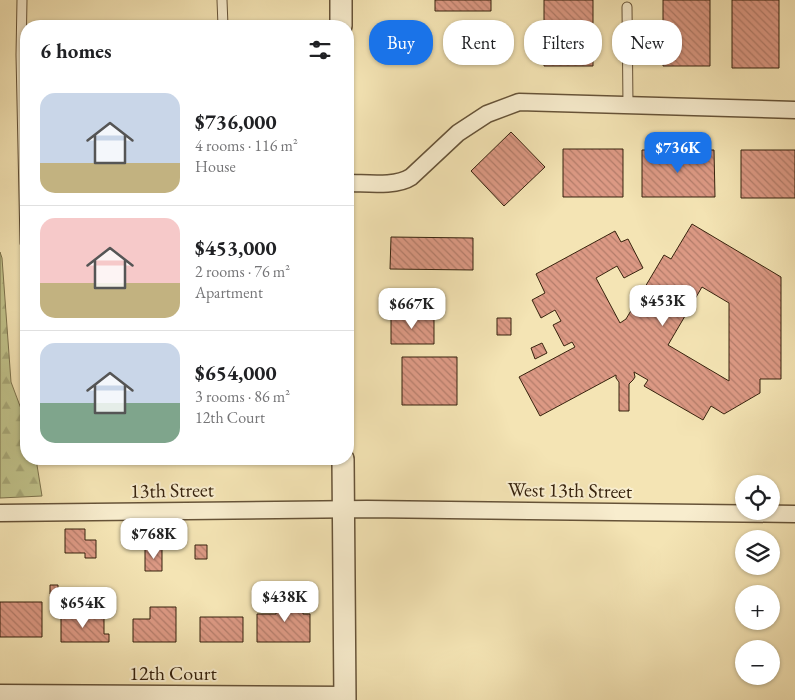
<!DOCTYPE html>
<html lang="en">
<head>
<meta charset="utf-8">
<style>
  :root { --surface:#fff; --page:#f2f2f2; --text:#202124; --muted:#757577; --line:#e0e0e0; --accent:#1a73e8 }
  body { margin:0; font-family:"EB Garamond",serif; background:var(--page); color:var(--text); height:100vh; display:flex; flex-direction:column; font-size:19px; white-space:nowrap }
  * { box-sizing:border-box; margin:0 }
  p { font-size:16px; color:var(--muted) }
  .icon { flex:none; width:28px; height:28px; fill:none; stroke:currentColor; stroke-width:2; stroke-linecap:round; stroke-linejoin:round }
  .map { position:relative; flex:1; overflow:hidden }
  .side { position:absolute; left:20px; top:20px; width:334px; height:445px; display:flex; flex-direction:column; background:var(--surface); border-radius:20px; box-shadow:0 1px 4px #0004 }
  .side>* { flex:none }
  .top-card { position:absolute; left:369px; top:20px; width:351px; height:45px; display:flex; gap:10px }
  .fabs { position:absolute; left:735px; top:475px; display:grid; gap:10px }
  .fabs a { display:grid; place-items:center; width:45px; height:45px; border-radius:50%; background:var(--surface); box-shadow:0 1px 4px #0004; font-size:25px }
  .price { position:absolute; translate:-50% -42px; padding:0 11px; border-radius:10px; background:#fff; color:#222; font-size:16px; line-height:32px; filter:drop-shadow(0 1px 2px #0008) }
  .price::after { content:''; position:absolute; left:50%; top:30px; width:15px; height:11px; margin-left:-8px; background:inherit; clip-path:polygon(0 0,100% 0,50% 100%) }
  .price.current { background:var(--accent); color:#fff }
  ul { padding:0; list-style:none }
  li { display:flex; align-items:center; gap:15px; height:125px; padding:0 20px }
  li+li { border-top:1px solid var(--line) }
  li span { display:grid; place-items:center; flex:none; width:140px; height:100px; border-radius:15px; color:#555 }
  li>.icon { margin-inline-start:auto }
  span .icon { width:60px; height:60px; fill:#fffc; stroke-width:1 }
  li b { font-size:21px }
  h2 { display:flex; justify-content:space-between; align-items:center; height:60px; padding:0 20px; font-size:21px }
  .chip { padding:0 18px; border-radius:20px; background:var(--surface); box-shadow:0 1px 4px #0004; font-size:18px; line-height:45px }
  .chip.current { background:var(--accent); color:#fff }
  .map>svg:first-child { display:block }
  .forest { fill:url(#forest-firs); stroke:#7c724c }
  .building { fill:url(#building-back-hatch); stroke:#37230e; fill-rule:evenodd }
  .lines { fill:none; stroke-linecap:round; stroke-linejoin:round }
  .service-casing { stroke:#665338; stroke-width:11 }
  .minor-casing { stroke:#665338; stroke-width:19 }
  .tertiary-casing { stroke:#665338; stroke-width:24 }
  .service { stroke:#f8edce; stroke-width:9 }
  .minor { stroke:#f8edce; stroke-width:16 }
  .tertiary { stroke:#f8edce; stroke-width:21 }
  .labels { text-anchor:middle; stroke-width:4; stroke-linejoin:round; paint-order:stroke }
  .street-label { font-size:20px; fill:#37230e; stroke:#f8edce }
</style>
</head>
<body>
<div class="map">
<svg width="795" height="700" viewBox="0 0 795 700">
  <defs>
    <pattern id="forest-firs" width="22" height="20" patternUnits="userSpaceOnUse" patternTransform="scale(1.25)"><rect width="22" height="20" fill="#c0c28a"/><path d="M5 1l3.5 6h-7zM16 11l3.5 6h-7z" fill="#a6a676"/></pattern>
    <pattern id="building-back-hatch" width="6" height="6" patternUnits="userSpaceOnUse" patternTransform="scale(1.25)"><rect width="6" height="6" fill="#dc9984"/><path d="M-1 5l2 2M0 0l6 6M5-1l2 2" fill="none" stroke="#b37c6a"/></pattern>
  </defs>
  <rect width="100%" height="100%" fill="#f4e4b4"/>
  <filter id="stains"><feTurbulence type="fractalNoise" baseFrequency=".004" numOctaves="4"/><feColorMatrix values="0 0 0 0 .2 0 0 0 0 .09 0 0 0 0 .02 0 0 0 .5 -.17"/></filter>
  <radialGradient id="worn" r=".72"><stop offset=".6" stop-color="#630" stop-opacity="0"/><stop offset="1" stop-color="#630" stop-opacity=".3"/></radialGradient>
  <path class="forest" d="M0 252 2 258 11 382 26 422V459H36L42 496 0 498Z"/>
  <path class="building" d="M435 0H491V11H435Z
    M544 0H593V66H544Z
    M663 0H710V66H663Z
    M732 0H779V68H732Z
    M511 132 545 167 504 206 471 171Z
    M563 149H623V197H563Z
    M642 150H714L715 197H642Z
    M741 150H795V198H741Z
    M692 224 781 277V379H760V393L724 414 711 406 703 420 644 386 648 380 634 372 635 377 633 380 629 384V411H619V382L616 378V375L540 416 519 377 575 347 572 342 564 346 553 325 561 321 555 310 541 318 532 300 545 293 536 274 615 231 621 242 628 239 643 268 624 278 617 266 596 278 620 323 626 319 664 255 671 259ZM702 287 729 303V381L668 345Z
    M391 237 473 238V270L390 269Z
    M391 315H434V344H391Z
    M497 318H511V335H497Z
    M542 343 547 353 535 359 531 348Z
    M402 357H457V405H402Z
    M65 529H85V540H96V558H85V553H65Z
    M195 545H207V559H195Z
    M145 548H162V571H145Z
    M50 585H58V594H50Z
    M276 599H303V614H310V642H257V614H276Z
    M0 602H42V637H0Z
    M150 607H176V642H133V619H150Z
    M61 615H104V634H109V642H61Z
    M200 617H243V642H200Z"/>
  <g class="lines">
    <g class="service-casing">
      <path id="service" d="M22 0 21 55H26
        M222 0 223 26
        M627 7 628 105
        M21 55 25 243 26 245"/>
    </g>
    <g class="minor-casing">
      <path id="minor" d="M348 183C366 183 396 187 411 177L458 133 487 114 519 102 795 110
        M0 513 367 509 795 514
        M0 693 345 695"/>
    </g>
    <g class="tertiary-casing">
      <path id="tertiary" d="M341 0V26
        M343 459 345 700"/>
    </g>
    <use href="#service" class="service"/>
    <use href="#minor" class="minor"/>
    <use href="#tertiary" class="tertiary"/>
  </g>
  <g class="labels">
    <g class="street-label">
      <text transform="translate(172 490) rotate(-1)" y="7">13th Street</text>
      <text transform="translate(570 490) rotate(1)" y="7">West 13th Street</text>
      <text x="173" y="680">12th Court</text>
    </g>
  </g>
  <rect width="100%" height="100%" filter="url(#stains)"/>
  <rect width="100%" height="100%" fill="url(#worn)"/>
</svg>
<div class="fabs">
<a><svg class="icon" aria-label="locate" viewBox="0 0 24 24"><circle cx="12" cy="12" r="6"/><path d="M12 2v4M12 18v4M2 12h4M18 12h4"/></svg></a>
<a><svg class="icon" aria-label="layers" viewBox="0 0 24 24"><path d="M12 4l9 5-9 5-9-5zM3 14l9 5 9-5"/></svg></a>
<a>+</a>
<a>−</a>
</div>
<b class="price current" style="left:678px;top:174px">$736K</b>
<b class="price" style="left:663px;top:327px">$453K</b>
<b class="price" style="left:412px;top:330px">$667K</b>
<b class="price" style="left:154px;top:560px">$768K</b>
<b class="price" style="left:285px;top:623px">$438K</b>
<b class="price" style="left:83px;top:629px">$654K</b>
<div class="top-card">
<a class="chip current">Buy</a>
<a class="chip">Rent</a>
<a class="chip">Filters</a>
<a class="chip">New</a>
</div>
<section class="side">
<h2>6 homes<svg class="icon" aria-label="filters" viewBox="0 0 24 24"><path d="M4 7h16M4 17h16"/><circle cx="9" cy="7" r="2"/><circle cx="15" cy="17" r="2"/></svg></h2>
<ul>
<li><span style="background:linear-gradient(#c9d6e8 70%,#c2b280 0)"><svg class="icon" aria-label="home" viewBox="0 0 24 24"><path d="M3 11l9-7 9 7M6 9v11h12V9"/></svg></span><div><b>$736,000</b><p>4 rooms · 116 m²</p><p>House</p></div></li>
<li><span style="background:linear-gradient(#f6c9c9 65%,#c2b280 0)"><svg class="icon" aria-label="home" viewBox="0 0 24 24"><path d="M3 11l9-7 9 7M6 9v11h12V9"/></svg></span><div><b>$453,000</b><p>2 rooms · 76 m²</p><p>Apartment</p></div></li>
<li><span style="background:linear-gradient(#c9d6e8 60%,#7fa58c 0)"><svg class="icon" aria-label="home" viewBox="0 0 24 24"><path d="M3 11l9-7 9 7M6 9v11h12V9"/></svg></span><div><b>$654,000</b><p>3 rooms · 86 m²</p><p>12th Court</p></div></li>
</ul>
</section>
</div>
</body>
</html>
